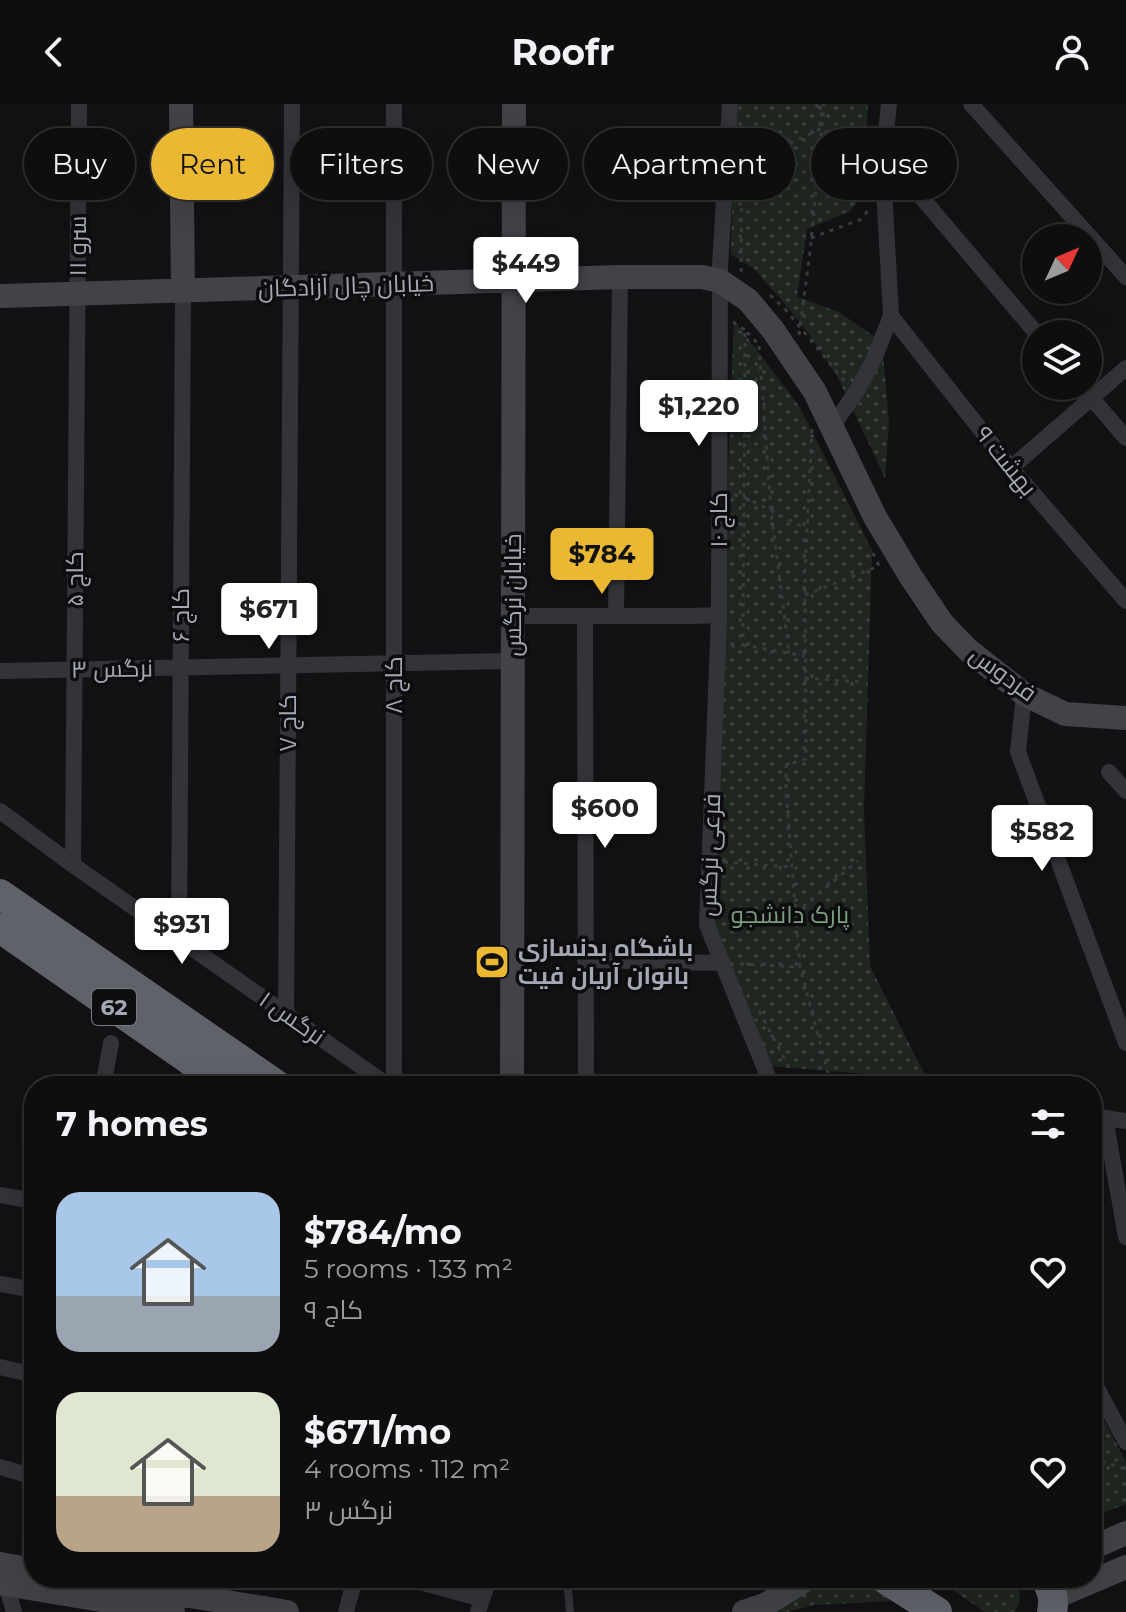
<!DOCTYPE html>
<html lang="en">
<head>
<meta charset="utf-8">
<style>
  :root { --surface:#0e0e0f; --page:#171718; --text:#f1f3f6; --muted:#9b9c9e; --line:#2e2e2f; --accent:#ebb833 }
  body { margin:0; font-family:Montserrat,Cairo,sans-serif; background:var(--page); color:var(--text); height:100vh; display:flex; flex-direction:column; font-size:30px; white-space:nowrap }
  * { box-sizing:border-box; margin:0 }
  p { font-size:26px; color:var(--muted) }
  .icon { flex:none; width:44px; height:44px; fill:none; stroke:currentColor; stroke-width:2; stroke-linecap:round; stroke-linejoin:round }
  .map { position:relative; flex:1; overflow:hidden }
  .drawer { position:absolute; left:24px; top:972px; width:1078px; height:512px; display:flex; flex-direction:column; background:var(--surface); border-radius:32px; box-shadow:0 8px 32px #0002,0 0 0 2px var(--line) }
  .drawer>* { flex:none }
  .banner { position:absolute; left:24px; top:24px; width:1078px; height:72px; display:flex; gap:16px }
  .needle { width:52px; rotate:46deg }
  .fabs { position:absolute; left:1022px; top:120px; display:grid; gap:16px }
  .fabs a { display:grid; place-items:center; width:80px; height:80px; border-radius:50%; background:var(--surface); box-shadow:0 8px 32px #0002,0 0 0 2px var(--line); font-size:40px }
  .price { position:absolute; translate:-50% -68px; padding:0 18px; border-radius:8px; background:#fff; color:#222; font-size:26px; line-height:52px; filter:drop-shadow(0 2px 4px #0008) }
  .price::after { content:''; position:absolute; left:50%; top:48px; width:24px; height:18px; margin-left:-12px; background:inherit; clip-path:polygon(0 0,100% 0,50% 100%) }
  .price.on { background:var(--accent); color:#111 }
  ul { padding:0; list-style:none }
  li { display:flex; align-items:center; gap:24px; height:200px; padding:0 32px }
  li span { display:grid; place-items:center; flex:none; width:224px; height:160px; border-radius:24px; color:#555 }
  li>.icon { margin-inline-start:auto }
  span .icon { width:96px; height:96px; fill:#fffc; stroke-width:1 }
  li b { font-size:34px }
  h2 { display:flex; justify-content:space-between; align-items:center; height:96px; padding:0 32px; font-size:34px }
  .chip { padding:0 28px; border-radius:36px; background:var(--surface); box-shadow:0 8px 32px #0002,0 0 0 2px var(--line); font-size:28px; line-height:72px }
  .chip.on { background:var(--accent); color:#111 }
  header { display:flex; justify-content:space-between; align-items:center; height:104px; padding:0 32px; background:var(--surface); font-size:36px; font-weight:700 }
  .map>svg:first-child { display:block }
  .green { fill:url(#green-dots) }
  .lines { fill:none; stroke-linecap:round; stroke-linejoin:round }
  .path { stroke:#393b3f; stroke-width:3; stroke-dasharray:4 6; stroke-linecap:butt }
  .lane { stroke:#333439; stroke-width:8 }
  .street { stroke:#333439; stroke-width:16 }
  .secondary { stroke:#414348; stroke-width:24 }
  .highway { stroke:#5f6269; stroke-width:30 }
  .labels { text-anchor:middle; stroke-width:7; stroke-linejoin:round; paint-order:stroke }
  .shield { fill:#0d0d0f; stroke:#777a82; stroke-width:2 }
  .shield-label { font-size:22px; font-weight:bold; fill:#a4a8b4 }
  .street-label { font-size:24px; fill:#a4a8b4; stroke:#0d0d0f }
  .park-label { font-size:24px; fill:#7b9e80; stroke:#0d0d0f }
  .poi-label { font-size:24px; font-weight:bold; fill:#a4a8b4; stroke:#0d0d0f; text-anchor:start }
</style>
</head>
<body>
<header><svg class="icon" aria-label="back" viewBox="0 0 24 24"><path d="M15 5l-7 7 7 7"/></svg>Roofr<svg class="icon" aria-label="person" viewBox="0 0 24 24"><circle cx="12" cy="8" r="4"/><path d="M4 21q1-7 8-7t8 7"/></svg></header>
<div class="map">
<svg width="1126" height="1508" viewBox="0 0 1126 1508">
  <defs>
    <pattern id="green-dots" width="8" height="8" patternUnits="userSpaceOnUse" patternTransform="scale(2)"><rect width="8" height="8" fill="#1f2620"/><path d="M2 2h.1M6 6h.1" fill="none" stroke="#3d433e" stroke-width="1.8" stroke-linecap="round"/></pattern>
  </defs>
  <rect width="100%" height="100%" fill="#121214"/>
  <path class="green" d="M734 0H868L865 45 882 69 849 108 807 125 797 193 839 208 882 238 889 319 885 374 837 272 809 230 785 200 754 165 731 150Z
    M734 216 799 302 872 446 864 706 870 862 927 975 768 962 710 822Z
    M1092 1293 1126 1358V1400L1092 1413Z
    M810 1474H856L892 1497 814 1501 788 1508H747Z
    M935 1474C950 1474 996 1470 1007 1476 1022 1483 1023 1495 1015 1508H985Z"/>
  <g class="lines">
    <path class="path" d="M816 0 823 13
      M743 57 800 35 822 24 870 70
      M742 64 741 166 746 170
      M811 134 862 115 870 103
      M770 191 785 205 846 279
      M733 218 745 226V224
      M799 231 810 148 824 0
      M759 242 771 407 789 549
      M812 325 805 467 806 655 786 661V688L800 863 828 969
      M734 391 744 393 807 425
      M805 491 879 462 872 447
      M743 541 805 552
      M731 542 743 541 745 226 760 242
      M805 574 861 578
      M724 758 792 763
      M795 809 858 757
      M740 860 800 863
      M759 907 791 967
      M840 974 872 977 871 982
      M1092 1354 1126 1365"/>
    <path class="lane" d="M567 1474 570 1508"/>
    <path class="street" d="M730 0 720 162 719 511 707 821 771 980
      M971 0 1126 173
      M884 49 1037 230
      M891 212 1011 364 1126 497
      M1081 282 1126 334
      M832 323 858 285 874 255 891 212 884 83V49L889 0
      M1011 364 1126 264
      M513 512H691L719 511
      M585 512 586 979
      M616 512 620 173
      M0 567 512 557
      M1024 590 1018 648 1126 939
      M1109 668 1126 687
      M0 707 73 761 389 982
      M73 761 79 0
      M179 835 183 186
      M585 856 723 859
      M286 911 292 0
      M512 979 799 980 829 982
      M103 982 111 939
      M188 982 191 957
      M394 982V0
      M1092 1012 1126 1017
      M1105 1014 1126 1133
      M0 1091 34 1097
      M0 1180 34 1186
      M0 1263 34 1271
      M1092 1275 1126 1338
      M0 1363 34 1373
      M31 1372 34 1353
      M405 1474 482 1495
      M247 1478 248 1474
      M6 1480 14 1508
      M346 1508 355 1474
      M478 1508 489 1474"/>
    <path class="secondary" d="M181 0 183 186
      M0 192 620 173H702L720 177 748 196 773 226 815 288 875 413 911 473 942 519 968 546 1024 590 1065 610 1126 614
      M512 982 514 0
      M1092 1444 1126 1429
      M0 1460 34 1466
      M82 1474 287 1508
      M0 1479 173 1508
      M1053 1494 1126 1463
      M744 1508 765 1501 808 1474"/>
    <path class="highway" d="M0 790 278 982
      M0 824 227 982
      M884 1474 937 1508
      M1045 1474C1052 1485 1055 1495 1052 1508"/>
  </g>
  <defs>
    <g id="stadium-square" transform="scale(1.8)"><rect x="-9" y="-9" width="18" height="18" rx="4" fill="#ebb833" stroke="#0d0d0f"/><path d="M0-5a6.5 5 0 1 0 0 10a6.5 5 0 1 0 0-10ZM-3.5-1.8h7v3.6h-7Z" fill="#111"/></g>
  </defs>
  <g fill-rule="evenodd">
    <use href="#stadium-square" x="492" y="858"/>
  </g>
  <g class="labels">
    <rect class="shield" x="92" y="885" width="44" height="36" rx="6"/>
    <g class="shield-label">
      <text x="114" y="911">62</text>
    </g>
    <g class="street-label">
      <text transform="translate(78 142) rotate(-90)" y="8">سرو ۱۱</text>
      <text transform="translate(346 182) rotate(-2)" y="8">خیابان چال آزادگان</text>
      <text transform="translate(1006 357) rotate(51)" y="8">بهشت ۹</text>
      <text transform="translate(719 416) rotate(-90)" y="8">کاج ۱۰</text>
      <text transform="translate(75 475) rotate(-90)" y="8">کاج ۵</text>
      <text transform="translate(513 491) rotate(-90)" y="8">خیابان نرگس</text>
      <text transform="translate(181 511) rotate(-90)" y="8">کاج ۶</text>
      <text transform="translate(112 565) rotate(-1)" y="8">نرگس ۳</text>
      <text transform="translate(1003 570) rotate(36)" y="8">فردوس</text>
      <text transform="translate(394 581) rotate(-90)" y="8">کاج ۸</text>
      <text transform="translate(288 619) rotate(-90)" y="8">کاج ۷</text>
      <text transform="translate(710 751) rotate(-88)" y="8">فرعی نرگس</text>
      <text transform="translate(292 914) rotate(35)" y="8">نرگس ۱</text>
    </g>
    <g class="park-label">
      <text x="790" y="819">پارک دانشجو</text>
    </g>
    <g class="poi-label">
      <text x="518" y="852">باشگاه بدنسازی<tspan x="518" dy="28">بانوان آریان فیت</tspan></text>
    </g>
  </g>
</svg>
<div class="fabs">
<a><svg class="needle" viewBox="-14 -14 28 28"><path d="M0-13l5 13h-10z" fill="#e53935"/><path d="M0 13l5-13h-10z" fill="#9b9c9e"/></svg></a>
<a><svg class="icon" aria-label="layers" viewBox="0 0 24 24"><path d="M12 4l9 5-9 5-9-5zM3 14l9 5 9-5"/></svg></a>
</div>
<b class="price" style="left:526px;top:201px">$449</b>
<b class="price" style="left:699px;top:344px">$1,220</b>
<b class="price on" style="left:602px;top:492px">$784</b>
<b class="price" style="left:269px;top:547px">$671</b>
<b class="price" style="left:605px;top:746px">$600</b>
<b class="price" style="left:1042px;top:769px">$582</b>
<b class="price" style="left:182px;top:862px">$931</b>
<div class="banner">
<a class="chip">Buy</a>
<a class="chip on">Rent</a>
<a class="chip">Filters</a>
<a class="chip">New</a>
<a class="chip">Apartment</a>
<a class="chip">House</a>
</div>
<section class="drawer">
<h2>7 homes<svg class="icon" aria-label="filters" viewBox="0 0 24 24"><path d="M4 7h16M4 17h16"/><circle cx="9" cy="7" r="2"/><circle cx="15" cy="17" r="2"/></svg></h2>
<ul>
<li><span style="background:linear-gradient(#a9c7e8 65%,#9aa5b1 0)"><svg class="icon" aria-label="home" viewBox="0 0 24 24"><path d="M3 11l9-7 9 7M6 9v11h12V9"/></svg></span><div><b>$784/mo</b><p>5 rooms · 133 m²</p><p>کاج ۹</p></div><svg class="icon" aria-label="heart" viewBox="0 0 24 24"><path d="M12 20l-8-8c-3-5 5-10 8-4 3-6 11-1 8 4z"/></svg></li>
<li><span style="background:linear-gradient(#dfe7d0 65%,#b9a48a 0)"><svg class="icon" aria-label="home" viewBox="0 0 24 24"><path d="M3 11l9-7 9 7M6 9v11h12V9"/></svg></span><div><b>$671/mo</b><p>4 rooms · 112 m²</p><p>نرگس ۳</p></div><svg class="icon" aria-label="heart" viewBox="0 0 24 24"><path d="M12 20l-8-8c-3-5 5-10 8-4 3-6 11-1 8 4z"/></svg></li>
</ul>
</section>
</div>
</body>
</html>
